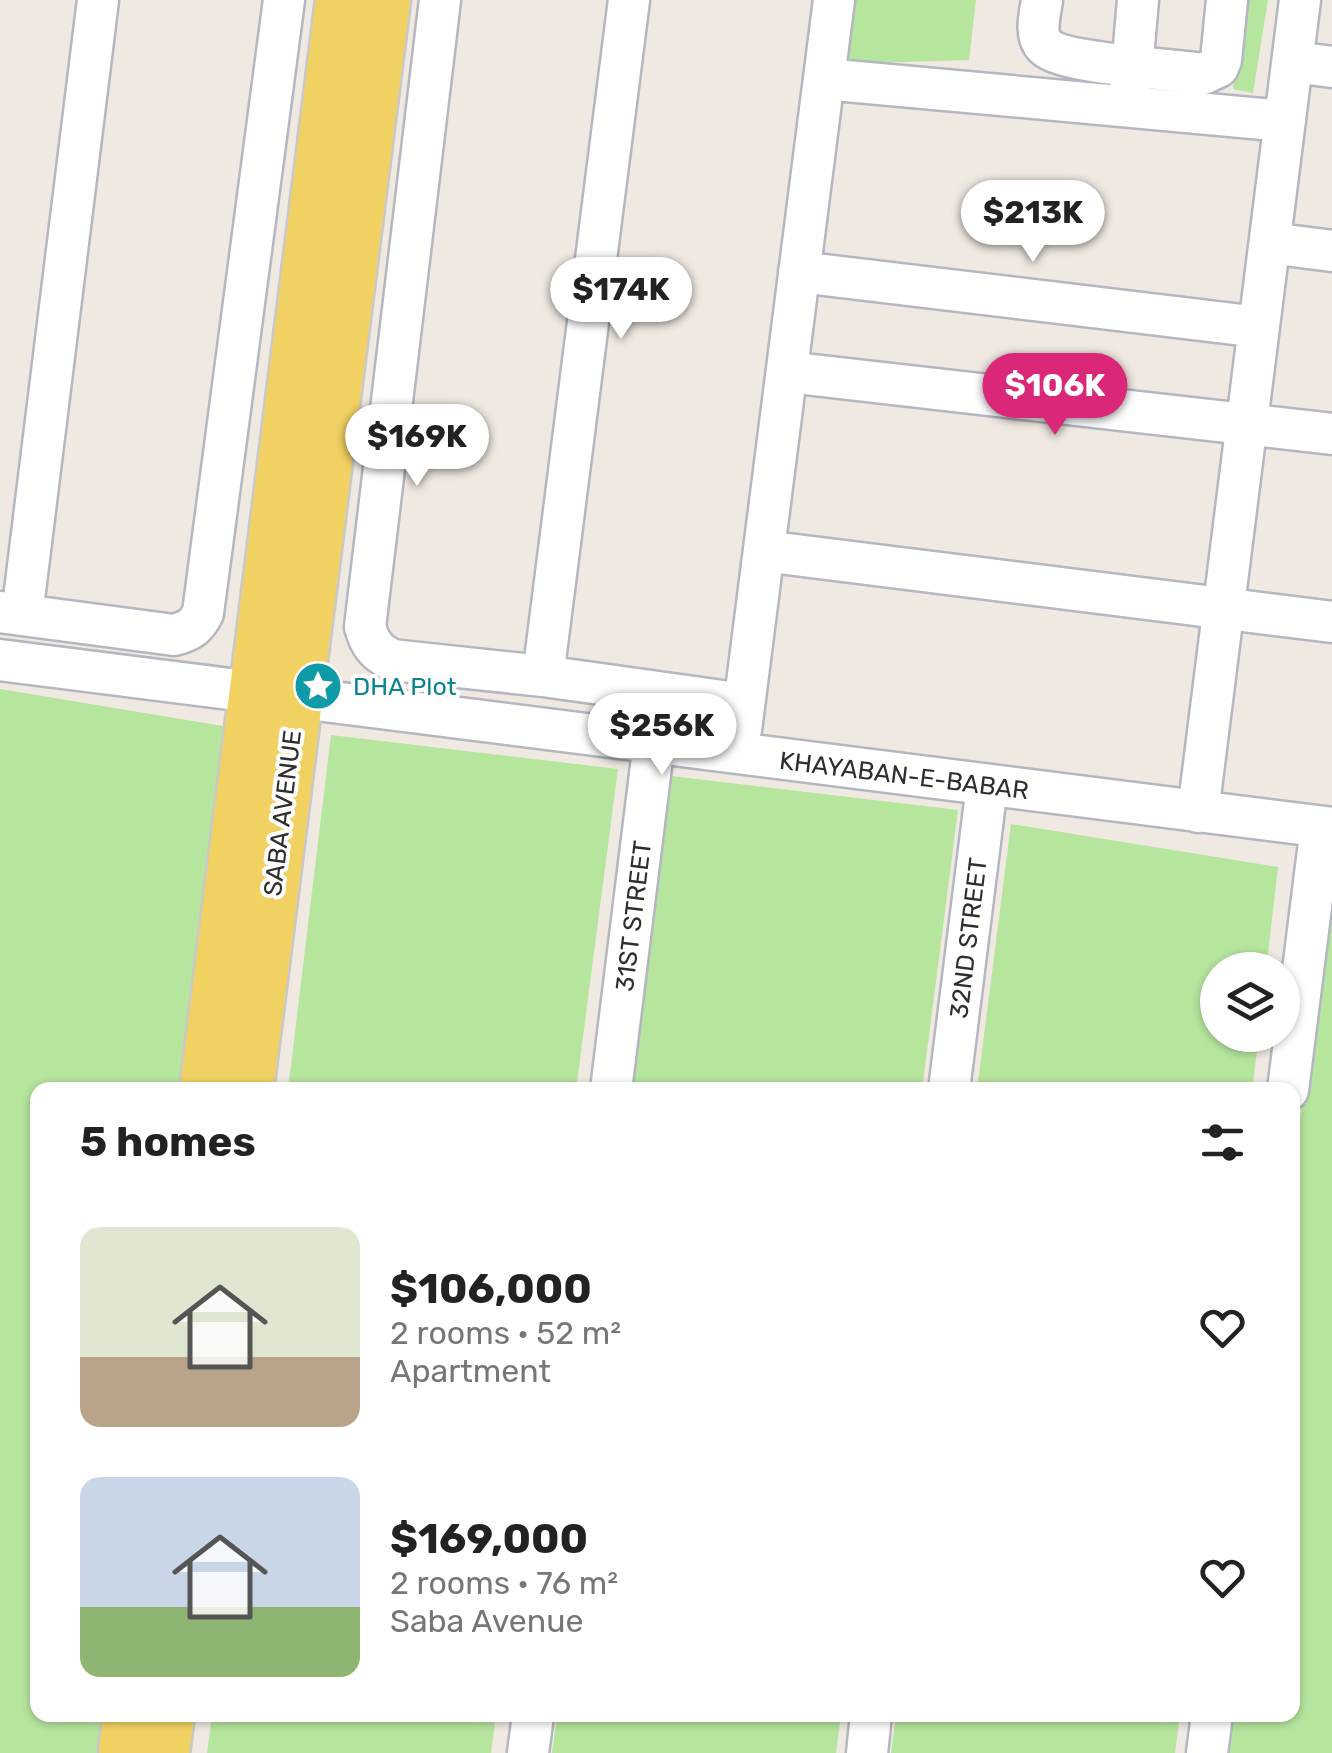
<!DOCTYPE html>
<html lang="en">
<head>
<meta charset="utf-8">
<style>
  :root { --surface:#fff; --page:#f6f6f6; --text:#222; --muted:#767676; --accent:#db2777 }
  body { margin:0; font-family:Rubik,sans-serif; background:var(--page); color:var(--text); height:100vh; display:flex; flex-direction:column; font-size:38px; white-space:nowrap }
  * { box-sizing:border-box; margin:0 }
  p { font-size:32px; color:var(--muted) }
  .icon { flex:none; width:55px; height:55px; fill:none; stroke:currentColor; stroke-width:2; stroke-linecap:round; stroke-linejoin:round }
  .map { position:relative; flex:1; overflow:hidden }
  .panel { position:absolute; left:30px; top:1082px; width:1270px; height:640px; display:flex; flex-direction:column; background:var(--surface); border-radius:20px; box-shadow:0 2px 8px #0004 }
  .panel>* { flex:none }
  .fabs { position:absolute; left:1200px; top:952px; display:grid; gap:20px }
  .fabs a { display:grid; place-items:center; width:100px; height:100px; border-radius:50%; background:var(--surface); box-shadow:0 2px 8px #0004; font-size:50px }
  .price { position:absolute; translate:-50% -85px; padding:0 22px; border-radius:35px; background:#fff; color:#222; font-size:32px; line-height:65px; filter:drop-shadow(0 2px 5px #0008) }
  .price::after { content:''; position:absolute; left:50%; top:60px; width:30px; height:22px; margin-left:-15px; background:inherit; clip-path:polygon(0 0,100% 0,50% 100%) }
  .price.selected { background:var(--accent); color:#fff }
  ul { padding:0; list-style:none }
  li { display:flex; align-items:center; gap:30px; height:250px; padding:0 50px }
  li span { display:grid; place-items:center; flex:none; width:280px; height:200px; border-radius:20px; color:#555 }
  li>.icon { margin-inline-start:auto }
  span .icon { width:120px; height:120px; fill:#fffc; stroke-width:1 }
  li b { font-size:42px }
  h2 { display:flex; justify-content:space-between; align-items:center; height:120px; padding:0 50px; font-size:42px }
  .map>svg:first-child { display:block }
  .green { fill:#b6e59e }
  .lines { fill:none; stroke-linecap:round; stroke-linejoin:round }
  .minor-casing { stroke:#b4b7c1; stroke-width:45 }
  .major-casing { stroke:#c9c9c9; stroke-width:55 }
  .minor { stroke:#fff; stroke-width:40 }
  .major { stroke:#f2d163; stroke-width:50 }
  .labels { text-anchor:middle; stroke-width:8; stroke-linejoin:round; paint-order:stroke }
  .culture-label { font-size:25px; fill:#0d838f; stroke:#fff; text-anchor:start }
  .street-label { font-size:25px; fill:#2e2e2e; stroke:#fff }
</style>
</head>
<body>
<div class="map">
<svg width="1332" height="1753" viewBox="0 0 1332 1753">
  <rect width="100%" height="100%" fill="#efe9e1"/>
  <path class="green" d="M848 0H976L969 60 840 64Z
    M1243 0H1268L1253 93 1233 89Z
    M0 689 229 727 182 1090H38V1715H102L97 1753H0Z
    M331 735 618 769 576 1090H288Z
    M671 776 958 810 922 1090H633Z
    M1011 824 1278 867 1266 970H1218V1035H1259L1252 1090H977Z
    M1332 870V1753H1222L1227 1715H1292V1187Z
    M212 1715H496L491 1753H207Z
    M557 1715H841L836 1753H552Z
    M896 1715H1180L1175 1753H891Z"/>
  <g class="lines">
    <g class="minor-casing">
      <path id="minor" d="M440 0 365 627C370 644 376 652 392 660L543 676 744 704
        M1042 0C1040 14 1034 35 1045 46 1062 64 1173 69 1203 74L1218 67 1221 60 1227 0
        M1293 62 1332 67
        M824 79 1285 121
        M1130 91 1138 0
        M1270 243 1332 251
        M799 272 1259 327
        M787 372 1332 434
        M764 551 1332 622
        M0 612 174 635C189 631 196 627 203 613L284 0
        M22 615 98 0
        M0 660 1332 828
        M543 676 629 0
        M741 730 834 0
        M1198 812 1300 0
        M611 1090 654 742
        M949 1090 987 786
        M1288 1090 1321 827
        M528 1753 533 1715
        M867 1753 871 1715
        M1207 1753 1212 1715"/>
    </g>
    <g class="major-casing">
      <path id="major" d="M205 1090 341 0
        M248 1090 385 0
        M124 1753 128 1715
        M164 1753 169 1715"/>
    </g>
    <use href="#minor" class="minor"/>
    <use href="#major" class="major"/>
  </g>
  <defs>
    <g id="sight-disc" transform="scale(2.5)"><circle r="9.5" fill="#0f9aa8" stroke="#fff"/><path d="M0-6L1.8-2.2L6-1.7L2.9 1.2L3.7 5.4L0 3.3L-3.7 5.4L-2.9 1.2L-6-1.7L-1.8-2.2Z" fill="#fff"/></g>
  </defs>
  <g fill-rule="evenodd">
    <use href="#sight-disc" x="318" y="686"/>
  </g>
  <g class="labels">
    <g class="culture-label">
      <text x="353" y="695">DHA Plot</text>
    </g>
    <g class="street-label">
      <text transform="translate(904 775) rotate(7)" y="9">KHAYABAN-E-BABAR</text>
      <text transform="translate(282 813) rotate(-83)" y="9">SABA AVENUE</text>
      <text transform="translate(633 916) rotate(-83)" y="9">31ST STREET</text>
      <text transform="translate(968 938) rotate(-83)" y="9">32ND STREET</text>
    </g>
  </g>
</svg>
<div class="fabs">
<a><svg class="icon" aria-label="layers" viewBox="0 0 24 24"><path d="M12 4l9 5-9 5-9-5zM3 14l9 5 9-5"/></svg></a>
</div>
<b class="price" style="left:1033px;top:265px">$213K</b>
<b class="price" style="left:621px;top:342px">$174K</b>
<b class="price selected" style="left:1055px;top:438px">$106K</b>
<b class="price" style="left:417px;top:489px">$169K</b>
<b class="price" style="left:662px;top:778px">$256K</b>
<section class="panel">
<h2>5 homes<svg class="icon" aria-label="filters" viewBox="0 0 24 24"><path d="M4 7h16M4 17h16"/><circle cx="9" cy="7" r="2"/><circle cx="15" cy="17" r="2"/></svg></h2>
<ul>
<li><span style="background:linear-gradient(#dfe7d0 65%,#b9a48a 0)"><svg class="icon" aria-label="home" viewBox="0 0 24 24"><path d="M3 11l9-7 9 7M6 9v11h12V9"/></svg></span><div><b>$106,000</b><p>2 rooms · 52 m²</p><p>Apartment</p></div><svg class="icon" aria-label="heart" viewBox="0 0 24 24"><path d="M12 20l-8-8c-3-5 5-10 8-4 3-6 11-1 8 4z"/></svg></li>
<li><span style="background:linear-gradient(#c9d6e8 65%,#8fb573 0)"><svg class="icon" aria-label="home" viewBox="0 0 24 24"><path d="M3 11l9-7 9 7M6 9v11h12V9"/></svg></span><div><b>$169,000</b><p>2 rooms · 76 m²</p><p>Saba Avenue</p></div><svg class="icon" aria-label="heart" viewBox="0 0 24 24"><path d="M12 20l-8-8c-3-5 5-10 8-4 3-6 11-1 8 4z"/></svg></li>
</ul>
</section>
</div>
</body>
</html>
